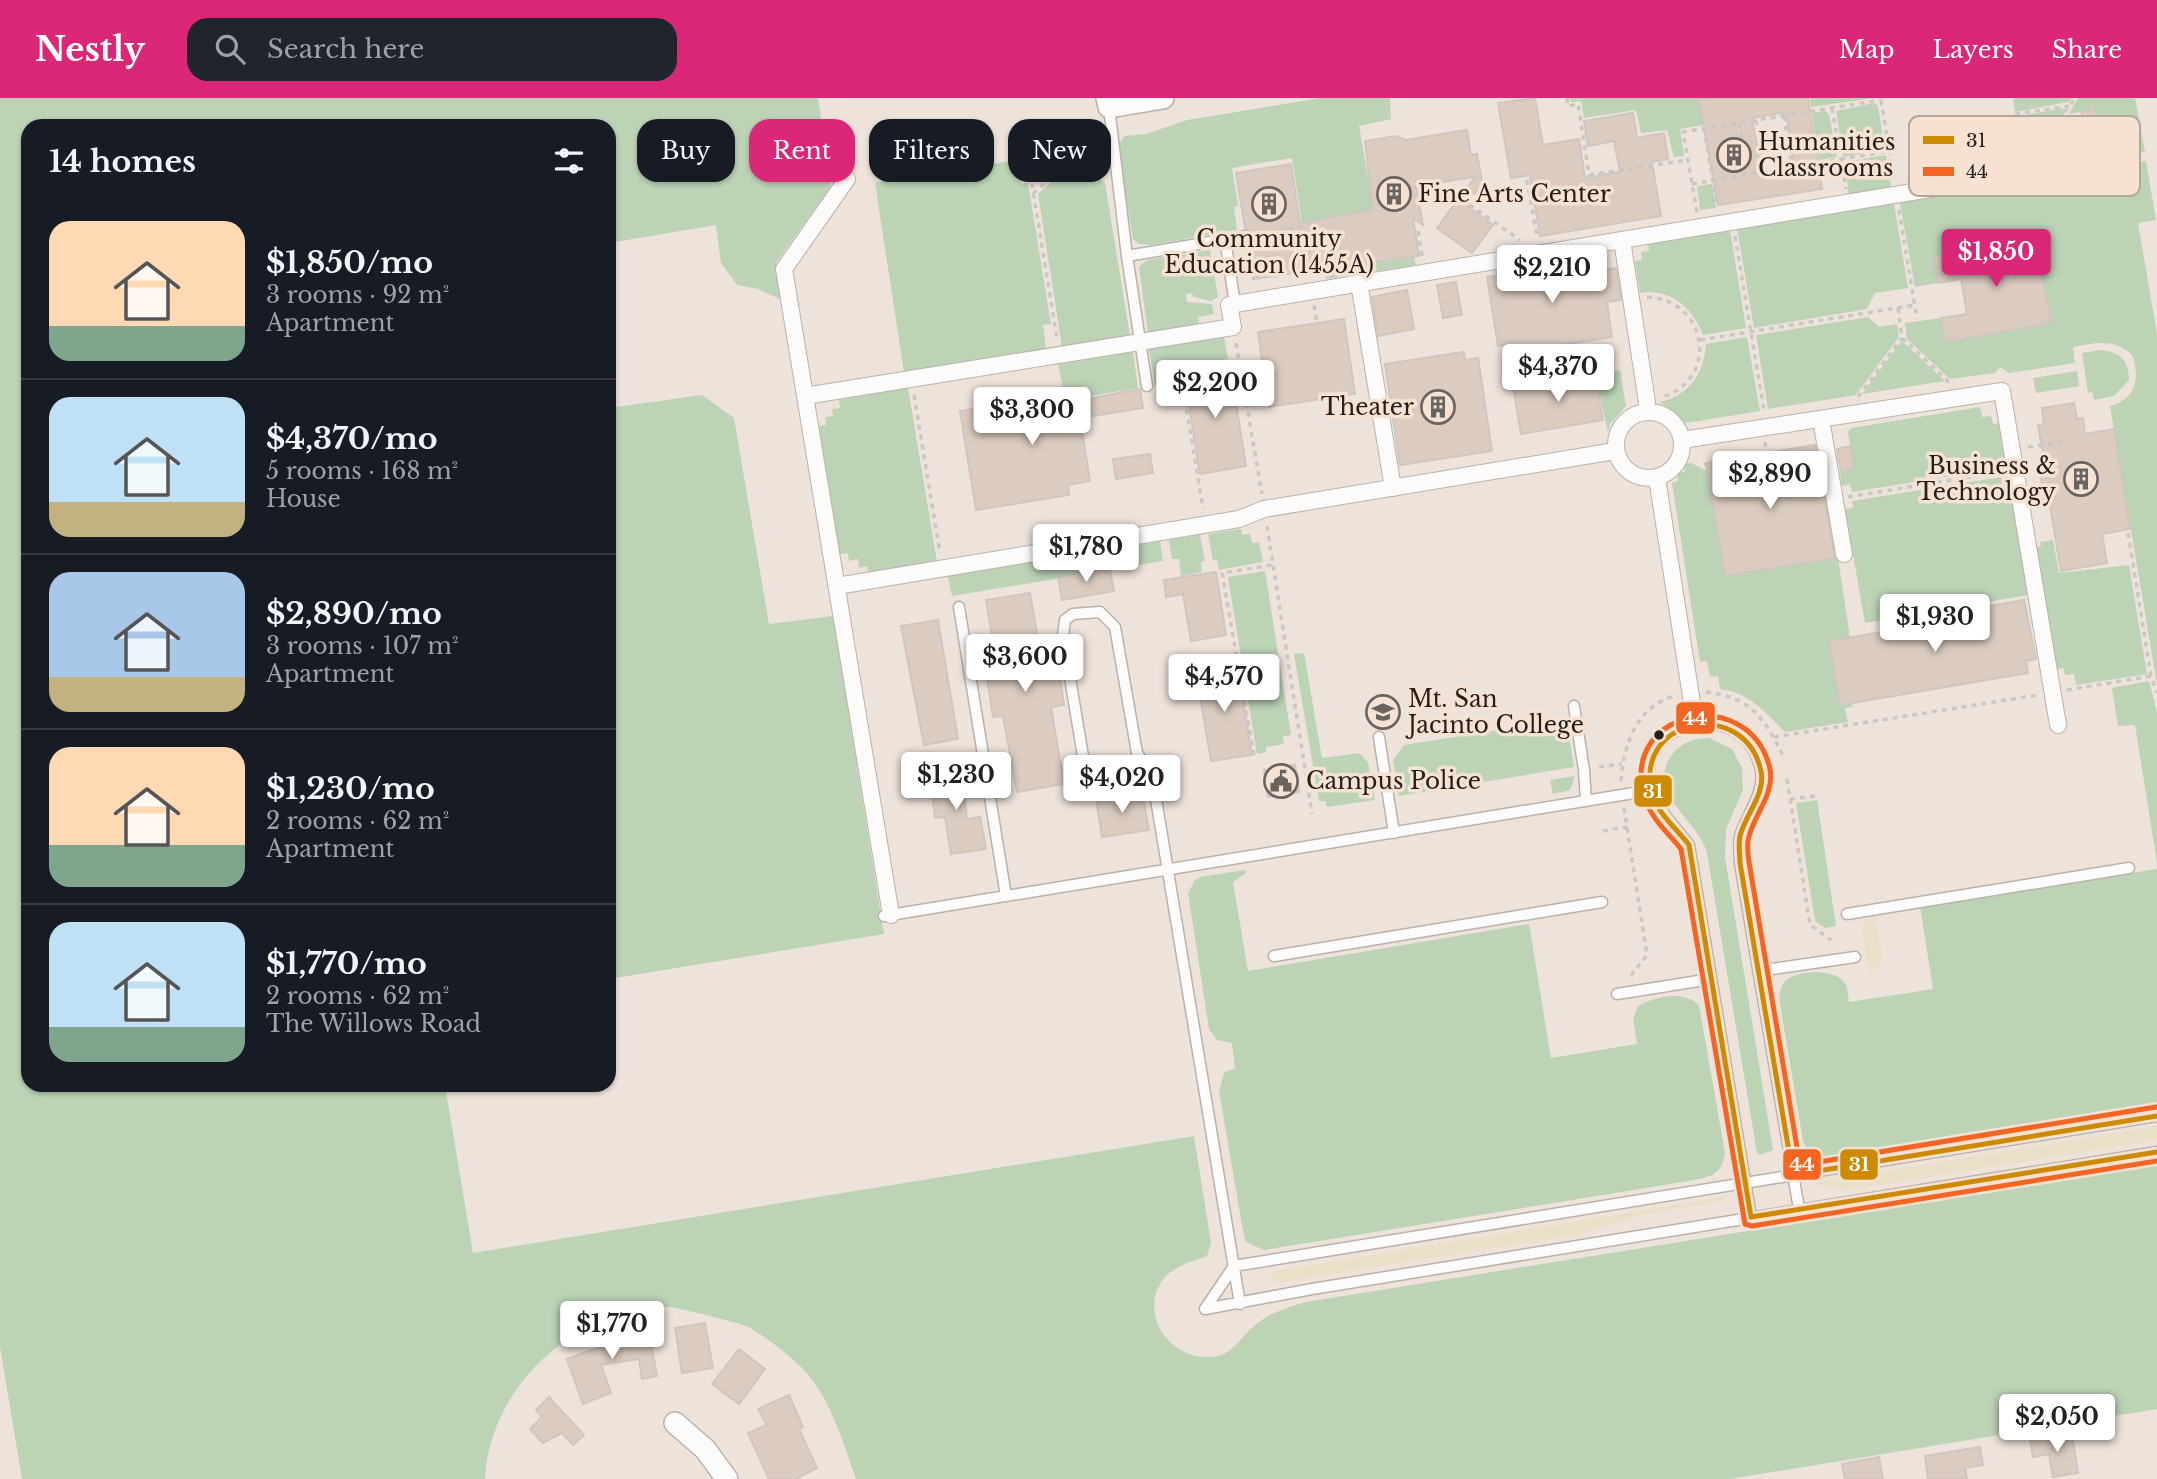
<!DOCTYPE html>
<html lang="en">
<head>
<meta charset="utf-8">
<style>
  :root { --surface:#171b24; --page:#20242c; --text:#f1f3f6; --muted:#9ea1a6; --line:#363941; --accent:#db2777 }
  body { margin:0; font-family:"Libre Baskerville",serif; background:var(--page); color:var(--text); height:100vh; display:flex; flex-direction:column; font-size:26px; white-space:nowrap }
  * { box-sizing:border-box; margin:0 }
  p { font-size:23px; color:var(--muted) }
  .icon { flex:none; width:38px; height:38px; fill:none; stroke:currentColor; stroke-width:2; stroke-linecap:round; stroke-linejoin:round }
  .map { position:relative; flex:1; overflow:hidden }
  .drawer { position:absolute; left:21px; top:21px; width:595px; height:973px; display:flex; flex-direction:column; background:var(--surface); border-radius:21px; box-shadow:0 2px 5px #0004 }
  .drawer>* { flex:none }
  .top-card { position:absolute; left:637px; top:21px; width:665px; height:63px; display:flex; gap:14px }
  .price { position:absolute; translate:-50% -60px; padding:0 16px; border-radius:7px; background:#fff; color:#222; font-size:23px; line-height:46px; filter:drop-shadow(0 2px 4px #0008) }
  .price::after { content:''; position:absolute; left:50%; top:42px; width:21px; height:16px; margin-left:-10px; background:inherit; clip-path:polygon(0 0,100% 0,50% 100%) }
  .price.current { background:var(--accent); color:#fff }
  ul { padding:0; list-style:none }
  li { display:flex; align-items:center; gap:21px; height:175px; padding:0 28px }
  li+li { border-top:2px solid var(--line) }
  li span { display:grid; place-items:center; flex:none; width:196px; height:140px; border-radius:21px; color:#555 }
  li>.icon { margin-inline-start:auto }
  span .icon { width:84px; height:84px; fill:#fffc; stroke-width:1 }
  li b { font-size:30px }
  h2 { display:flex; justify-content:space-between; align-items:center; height:84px; padding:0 28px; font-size:30px }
  .pill { padding:0 24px; border-radius:21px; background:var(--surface); box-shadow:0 2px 5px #0004; font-size:24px; line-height:63px }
  .pill.current { background:var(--accent); color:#fff }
  header { display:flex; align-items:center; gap:42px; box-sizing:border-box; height:98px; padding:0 35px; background:var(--accent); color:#fff }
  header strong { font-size:33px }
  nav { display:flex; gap:38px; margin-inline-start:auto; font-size:24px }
  .search { width:490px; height:63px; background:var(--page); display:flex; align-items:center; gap:18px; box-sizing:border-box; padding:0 24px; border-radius:21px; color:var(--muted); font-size:26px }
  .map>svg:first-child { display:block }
  .green { fill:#bcd3b6 }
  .sand { fill:#eadfc7 }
  .building { fill:#dcccc0; stroke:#cfc6c0; stroke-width:2; fill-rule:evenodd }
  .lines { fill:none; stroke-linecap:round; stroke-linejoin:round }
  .service-casing { stroke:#b9b1ab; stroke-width:13 }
  .pedestrian-casing { stroke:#b9b1ab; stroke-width:18 }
  .minor-casing { stroke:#b9b1ab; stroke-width:24 }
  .path { stroke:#cbc7c4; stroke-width:3.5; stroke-dasharray:5 5; stroke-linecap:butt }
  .service { stroke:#fcfbfa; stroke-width:10 }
  .pedestrian { stroke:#fcfbfa; stroke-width:16 }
  .minor { stroke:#fcfbfa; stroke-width:21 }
  .bus-1-casing { stroke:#f6e2d3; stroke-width:10 }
  .bus-2-casing { stroke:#f6e2d3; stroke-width:10 }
  .bus-1 { stroke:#cd8b05; stroke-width:5 }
  .bus-2 { stroke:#f26522; stroke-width:5 }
  .bus-dot { fill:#251e19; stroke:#f6e2d3; stroke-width:2.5 }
  .labels { text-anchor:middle; stroke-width:7; stroke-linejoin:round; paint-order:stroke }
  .poi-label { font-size:23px; fill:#251e19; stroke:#f6e2d3; text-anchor:start }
  .key { fill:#f6e2d3; stroke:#b7a79b; stroke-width:2 }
  .key-label { font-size:19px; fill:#251e19 }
  .line-badge { stroke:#f6e2d3; stroke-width:2.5 }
  .badge-label { font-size:19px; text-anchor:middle; font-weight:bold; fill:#fff }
</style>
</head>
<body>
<header>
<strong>Nestly</strong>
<div class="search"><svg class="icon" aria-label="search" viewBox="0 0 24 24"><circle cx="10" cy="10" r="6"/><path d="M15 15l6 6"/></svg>Search here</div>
<nav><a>Map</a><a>Layers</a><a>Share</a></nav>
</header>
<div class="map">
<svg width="2157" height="1381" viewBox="0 0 2157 1381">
  <rect width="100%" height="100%" fill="#eee3db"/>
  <path class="green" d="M0 0H818L831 84 829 91 776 165 782 202 758 191 737 187 721 165 716 127 609 145V28H28V987H445L473 1155 1194 1038 1211 1145 1207 1158C1194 1162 1179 1167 1168 1176 1136 1207 1164 1259 1206 1259 1232 1260 1237 1243 1253 1229 1268 1215 1286 1210 1306 1204L2157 1067V1311L1730 1381H856C843 1344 831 1301 803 1271 792 1259 762 1236 748 1229 738 1224 669 1207 659 1208 570 1217 490 1289 485 1381H22L0 1249Z
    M1321 0H1390L1391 21 1359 28 1383 164 1414 159 1416 167 1326 181 1302 125 1292 60 1232 70 1238 108 1234 109 1237 132 1150 147 1139 146 1133 141 1118 48 1124 38 1146 36 1187 22Z
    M1570 0H1713L1699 3 1703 27 1680 31 1684 58 1674 59 1667 32 1641 35 1636 12 1584 20 1581 3 1571 4Z
    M1810 0H1874L1811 9Z
    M2013 0H2072L2069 4 2015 14Z
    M2078 0H2135L2145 54 2104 59 2095 11 2069 16Z
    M1874 5 1878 8 1885 51 1843 59 1836 13Z
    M2063 10 2071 60 2009 70V65L2023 62 2016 19Z
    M1825 13 1829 16 1837 59 1819 62 1812 15Z
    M1886 57 1891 89 1849 96 1844 64Z
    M1017 62 1021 86 1028 85 1051 226 1043 227 1046 252 904 274 875 85Z
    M2146 63 2156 122 2138 125 2157 236V586L2110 308C2135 302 2141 280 2132 257 2114 240 2096 245 2073 249L2075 265 2009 275 2000 269 1995 275 1950 281 1907 241 1905 225 1941 220 1946 243 2051 225 2036 142 1934 158 1938 185 1915 189 1900 105Z
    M1069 74 1098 80 1105 85 1130 238 1062 249 1038 96 1055 80Z
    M1712 86 1716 110 1700 112 1697 88Z
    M1894 105 1908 190 1875 195 1867 211 1754 230 1737 130Z
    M1730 132 1746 230 1703 237C1693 210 1671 190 1640 195L1635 163 1642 162 1641 154 1649 153 1648 145Z
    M1210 152 1218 199 1211 203 1193 199 1192 195 1186 196 1187 204 1212 206 1214 216 1198 219 1199 226 1148 235 1139 169 1147 162Z
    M1868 219 1879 229 1897 226 1899 239 1856 297 1768 311 1756 237Z
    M1224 238 1228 261 1176 269 1178 284 1155 288 1149 251Z
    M1747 239 1760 313 1686 325 1660 304C1690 297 1704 275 1706 246Z
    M1902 243 1945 283 1862 296Z
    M2101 252C2120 254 2129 262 2129 282L2114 298 2094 302 2092 294 2088 295 2082 255Z
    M1133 254 1138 290 1089 298 1087 288 1063 291 1058 266Z
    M1620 272 1626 308 1610 326 1608 334 1595 276Z
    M2077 273 2079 288 2036 295 2033 280Z
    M908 290 937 464 868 475 867 468 859 470 858 461 849 463 848 455 840 456 819 328 826 327 825 319 833 318 832 311 840 310 839 302Z
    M702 297 734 320 769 526 833 518 884 836 609 881V310Z
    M1980 309 1982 319 1991 318 1993 326 2001 325 2007 361 1999 362 2000 370 1852 394 1850 386 1842 388 1840 374 1854 371 1848 334 1851 330Z
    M1691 365 1707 373 1725 478 1838 460 1850 540 1840 607 1852 605 1853 609 1845 610 1848 624 1785 634C1766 615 1749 594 1720 591L1718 578 1710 579 1707 563 1700 564 1672 385 1678 383 1677 375 1685 374 1683 366Z
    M2001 379 2002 387 2010 386 2028 497 1865 525 1845 411 1853 410 1852 403Z
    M1241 431 1242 437 1250 436 1252 445 1259 444 1263 464 1219 472 1217 461 1213 462 1208 436Z
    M1200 437 1205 463 1201 464 1202 474 1181 478 1179 461H1172L1169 442Z
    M2053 442 2059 475 2129 467 2147 576 2076 587 2074 576 2065 577 2064 570 2057 571 2037 449 2041 448 2040 444Z
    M1160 443 1163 463 952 498 948 478Z
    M1265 473 1291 637 1283 638 1284 646 1266 649V654L1257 656 1228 479Z
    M1304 555 1322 660 1359 655 1368 664 1375 702 1327 709 1325 703H1319L1294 556Z
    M2149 583 2157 614V765L2135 627 2118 628 2112 590Z
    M1555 623 1568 632 1574 669 1399 698 1393 662 1404 647Z
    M1709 640 1732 651 1742 670 1743 692 1726 731 1725 759 1773 1052 1760 1057 1757 1055 1707 755C1698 721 1646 697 1671 658 1681 644 1693 641 1709 640Z
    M1575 678 1570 692 1553 696 1550 682Z
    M1817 702 1836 828 1825 830 1815 823 1796 705Z
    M2157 771V1006L1831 1059C1815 1060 1810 1057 1803 1043L1779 900C1780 893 1781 885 1788 881 1802 872 1838 870 1846 887 1848 892 1848 899 1849 904L1933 891 1920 808Z
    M1245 772 1246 775 1233 784 1248 873 1529 826 1551 960 1637 946 1633 921 1638 908C1656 898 1683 892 1699 907L1725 1055C1721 1078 1710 1079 1689 1083L1264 1152 1246 1144 1243 1133 1219 993 1224 975 1235 970 1232 945 1217 942 1209 931 1188 795 1195 782 1200 779Z"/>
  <path class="sand" d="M1875 817 1883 864 1869 876 1861 829Z
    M2157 1028V1042L1857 1091 1839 1092 1816 1087 1817 1084Z
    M1723 1099 1724 1103 1641 1117 1581 1136 1276 1185 1270 1181 1275 1173Z"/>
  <path class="building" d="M1535 0 1543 47 1579 41 1585 80 1620 74 1614 43 1588 48 1584 23 1633 15 1637 40 1664 35 1668 61 1652 64 1661 118 1540 138 1530 77 1511 80 1498 5Z
    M1714 0H1808L1822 91 1718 107 1699 2ZM1786 14 1795 72 1762 77 1752 20Z
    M2095 11 2104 59 2090 61 2081 13Z
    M1467 32 1471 57 1477 56 1484 94 1461 98 1475 79 1416 88 1423 127 1413 120 1419 158 1253 181 1248 146 1254 137 1245 130 1236 75 1291 66 1300 125 1373 112 1365 43 1396 38 1406 42Z
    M1458 101 1493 127 1472 155 1437 130Z
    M2036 141 2051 225 1945 244 1941 220 1967 216 1961 181 1938 185 1934 158Z
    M1585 160 1587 175 1616 170 1621 202 1607 204 1612 239 1507 256 1506 247 1498 248 1487 179 1509 176V172Z
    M1456 184 1462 217 1443 220 1437 187Z
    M1407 192 1414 231 1378 238 1372 199Z
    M1344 221 1355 296 1269 309 1258 234Z
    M1464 254 1465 262 1478 260 1492 353 1400 367 1385 266Z
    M1230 268 1246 368 1200 376 1184 275Z
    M1595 276 1603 322 1521 336 1513 288Z
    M1140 291 1143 310 1080 320 1090 383 1068 387 1069 397 976 412 960 313 1053 298 1054 307Z
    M2074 305 2077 321 2083 320 2085 336 2114 331 2130 431 2102 436 2107 465 2061 473 2049 402H2044L2038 362 2044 361 2038 327 2044 326 2042 310Z
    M1815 347 1835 460 1725 478 1706 365Z
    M1850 348 1854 371 1841 373 1837 351Z
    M1150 356 1153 375 1116 381 1113 361Z
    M1104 470 1105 474 1110 473 1114 493 1062 502 1058 479Z
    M1216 474 1226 537 1191 543 1183 496 1166 499 1164 482Z
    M1030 495 1043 571 1058 568 1064 607 1051 609 1064 686 1017 694 1003 618 993 619 987 580 999 578 986 502Z
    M2024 502 2036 561 2026 563 2028 575 1840 607 1829 543 1923 527 1922 520Z
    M938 522 958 641 924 647 901 528Z
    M1237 568 1252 657 1211 663 1196 575Z
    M1295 667 1299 694 1268 699 1264 672Z
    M961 671 967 721 980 719 986 751 951 756 945 719 935 720 929 675Z
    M1142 694 1149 732 1102 739 1096 701Z
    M705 1225 713 1270 682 1275 675 1230Z
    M648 1227 657 1278 642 1281 639 1261 601 1267 611 1295 583 1306 567 1261 614 1244 612 1233Z
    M739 1251 765 1271 739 1306 712 1286Z
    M789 1297 803 1329 799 1331 817 1370 795 1381H769L748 1335 767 1327 758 1311Z
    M549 1299 584 1337 573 1347 562 1335 543 1345 530 1331 542 1319 536 1312Z
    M2072 1336 2078 1375 2053 1379 2049 1356 2033 1359 2030 1342Z
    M1980 1349 1983 1367 1965 1370 1967 1381H1928L1925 1358Z
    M1879 1359 1883 1381H1845L1842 1366Z"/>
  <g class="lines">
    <g class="service-casing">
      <path id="service" d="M1109 9 1127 158 1147 288
        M1225 141 1235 206
        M1127 158 1246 138
        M959 509 1006 798
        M1574 608 1584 672 1586 703
        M1379 639 1394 735
        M1148 672C1132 684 1112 692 1093 689L1087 682 1063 538 1065 522 1073 516 1100 514 1115 529 1137 655 1152 677 1240 1206
        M1847 816 2129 770
        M884 818 1652 692
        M1274 858 1602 804
        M1758 873 1855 859
        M1617 896 1711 881
        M1751 1119 1689 747C1678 732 1662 717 1654 700 1622 622 1747 594 1761 673 1765 695 1746 718 1740 738 1738 746 1740 757 1740 765L1799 1111
        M1205 1211 1234 1168 2157 1018
        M1205 1211 1312 1191 2157 1054"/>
    </g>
    <g class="pedestrian-casing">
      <path id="pedestrian" d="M847 81 784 171 891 817
        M1622 142 1647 304 1646 314
        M1359 185 1393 390
        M805 298 1233 229 1229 207 2081 66
        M1616 347a33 33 0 1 1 66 0a33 33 0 1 1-66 0Z
        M1821 321 1844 456
        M1682 342 2002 293 2058 627
        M1657 380 1695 624
        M837 488 1239 421 1264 411 1615 353"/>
    </g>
    <g class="minor-casing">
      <path id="minor" d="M1107 0 1109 9 1163 0
        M675 1325 705 1351 727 1381"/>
    </g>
    <path class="path" d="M1567 0 1568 8 1578 6 1589 77 1688 62
      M1881 2 1894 81
      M1832 10 1846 91
      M2015 16 2069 8
      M1784 18 1792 69
      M1756 22 1765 74
      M1739 25 1742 42
      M1704 30 1717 109
      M1075 48 1077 57 1098 70
      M2072 54 2065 14 2075 0
      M1027 56 1057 240
      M1527 82 1537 139
      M1692 86 1889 53
      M1033 96C1058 73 1066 69 1099 78
      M1461 101 1520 142
      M1899 112 1917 221
      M1697 114 1683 34 1881 2
      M1418 133 1422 158
      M1259 136 1304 128 1312 179
      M1735 138 1764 313
      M1647 199C1706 201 1721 279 1663 299
      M1314 207 1317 225
      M1898 210 1902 240 1947 282 1948 286
      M1700 242 1915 207
      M1236 245 1262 396
      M1180 272 1203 411
      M914 297 940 455
      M1858 299 1902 240
      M1765 344 1767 357 1768 355
      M2028 349 2062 344
      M1704 367 1767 357
      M1848 399 1999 374
      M1267 428 1312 716
      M2128 435 2151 578 2157 595
      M2067 592 2151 578
      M1706 594C1753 600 1764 620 1784 660
      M1774 639 2038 597
      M1254 657 1222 475 1272 467
      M1599 669 1622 666
      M1787 681 1810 827 1831 842
      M1621 683C1624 647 1635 610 1674 598
      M1790 701 1816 698
      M1624 710 1647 857 1629 880
      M1603 733 1627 729"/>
    <use href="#service" class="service"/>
    <use href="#pedestrian" class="pedestrian"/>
    <use href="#minor" class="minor"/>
    <g class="bus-1-casing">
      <path id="bus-1" d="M2157 1018 1793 1077 1740 765C1740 756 1738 747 1740 738 1745 717 1766 696 1761 673 1744 596 1627 622 1654 700 1660 718 1678 732 1689 747L1751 1119 2157 1054"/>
    </g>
    <g class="bus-2-casing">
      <path id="bus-2" d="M2156 1009 1800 1067 1749 764C1748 757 1747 750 1748 743 1752 718 1775 698 1770 671 1750 583 1614 613 1646 703 1652 721 1669 736 1681 751L1745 1126 1752 1128 2157 1063"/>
    </g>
    <use href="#bus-1" class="bus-1"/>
    <use href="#bus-2" class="bus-2"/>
  </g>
  <defs>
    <g id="building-ring" transform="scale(1.75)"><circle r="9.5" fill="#f6e2d3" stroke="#6b635d" stroke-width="1.5"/><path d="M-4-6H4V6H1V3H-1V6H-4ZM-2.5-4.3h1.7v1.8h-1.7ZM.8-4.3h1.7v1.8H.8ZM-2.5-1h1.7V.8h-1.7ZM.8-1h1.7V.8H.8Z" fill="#6b635d"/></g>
    <g id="university-ring" transform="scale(1.75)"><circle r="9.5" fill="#f6e2d3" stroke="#6b635d" stroke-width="1.5"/><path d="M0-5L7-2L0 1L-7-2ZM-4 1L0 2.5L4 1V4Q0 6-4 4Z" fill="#6b635d"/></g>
    <g id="civic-ring" transform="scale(1.75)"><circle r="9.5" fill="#f6e2d3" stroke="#6b635d" stroke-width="1.5"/><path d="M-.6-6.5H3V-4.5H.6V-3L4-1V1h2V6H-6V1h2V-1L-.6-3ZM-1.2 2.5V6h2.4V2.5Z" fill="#6b635d"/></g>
  </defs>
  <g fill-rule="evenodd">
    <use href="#building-ring" x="1734" y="57"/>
    <use href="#building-ring" x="1394" y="96"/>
    <use href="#building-ring" x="1269" y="106"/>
    <use href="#building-ring" x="1438" y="309"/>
    <use href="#building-ring" x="2081" y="381"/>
    <use href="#university-ring" x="1383" y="614"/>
    <use href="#civic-ring" x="1281" y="683"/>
  </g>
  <circle class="bus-dot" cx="1659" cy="637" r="6"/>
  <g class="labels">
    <g class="poi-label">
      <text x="1758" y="52">Humanities<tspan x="1758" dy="26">Classrooms</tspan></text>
      <text x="1418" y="104">Fine Arts Center</text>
      <text x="1269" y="149" text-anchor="middle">Community<tspan x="1269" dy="26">Education (1455A)</tspan></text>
      <text x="1414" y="317" text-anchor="end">Theater</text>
      <text x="2056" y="376" text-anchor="end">Business &amp;<tspan x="2056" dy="26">Technology</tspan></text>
      <text x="1408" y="609">Mt. San<tspan x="1408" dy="26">Jacinto College</tspan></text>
      <text x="1306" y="691">Campus Police</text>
    </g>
  </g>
  <rect x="1909" y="18" width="231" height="80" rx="10" class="key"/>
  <rect x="1923" y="38" width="31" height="8" fill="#cd8b05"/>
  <rect x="1923" y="69" width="31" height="9" fill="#f26522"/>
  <g class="key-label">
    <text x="1966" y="49">31</text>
    <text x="1966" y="80">44</text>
  </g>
  <g class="line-badge">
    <rect x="1675" y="603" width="41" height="34" rx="7" fill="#f26522"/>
    <rect x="1633" y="676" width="40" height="34" rx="7" fill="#cd8b05"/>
    <rect x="1839" y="1050" width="40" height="33" rx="7" fill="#cd8b05"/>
    <rect x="1782" y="1050" width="40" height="33" rx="7" fill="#f26522"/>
  </g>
  <g class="badge-label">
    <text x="1695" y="627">44</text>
    <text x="1653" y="700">31</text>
    <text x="1859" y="1073">31</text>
    <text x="1802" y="1073">44</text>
  </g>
</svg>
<b class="price current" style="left:1996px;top:191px">$1,850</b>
<b class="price" style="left:1552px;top:207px">$2,210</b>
<b class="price" style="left:1558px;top:306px">$4,370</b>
<b class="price" style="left:1215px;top:322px">$2,200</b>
<b class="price" style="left:1032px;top:349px">$3,300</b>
<b class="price" style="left:1770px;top:413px">$2,890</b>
<b class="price" style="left:1086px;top:486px">$1,780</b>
<b class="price" style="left:1935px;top:556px">$1,930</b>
<b class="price" style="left:1025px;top:596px">$3,600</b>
<b class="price" style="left:1224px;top:616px">$4,570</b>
<b class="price" style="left:956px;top:714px">$1,230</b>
<b class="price" style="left:1122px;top:717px">$4,020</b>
<b class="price" style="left:612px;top:1263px">$1,770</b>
<b class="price" style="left:2057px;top:1356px">$2,050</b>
<div class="top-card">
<a class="pill">Buy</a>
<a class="pill current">Rent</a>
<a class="pill">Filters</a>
<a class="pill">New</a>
</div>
<section class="drawer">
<h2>14 homes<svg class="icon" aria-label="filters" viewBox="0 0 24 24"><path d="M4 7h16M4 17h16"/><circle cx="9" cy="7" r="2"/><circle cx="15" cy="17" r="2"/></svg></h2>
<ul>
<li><span style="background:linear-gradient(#ffd9b3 75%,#7fa58c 0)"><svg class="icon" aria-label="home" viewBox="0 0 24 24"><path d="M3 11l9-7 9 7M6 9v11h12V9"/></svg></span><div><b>$1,850/mo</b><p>3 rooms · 92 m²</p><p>Apartment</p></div></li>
<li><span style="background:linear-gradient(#bfe0f5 75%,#c2b280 0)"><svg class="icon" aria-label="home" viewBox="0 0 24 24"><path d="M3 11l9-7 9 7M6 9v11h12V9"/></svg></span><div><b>$4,370/mo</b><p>5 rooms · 168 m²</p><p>House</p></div></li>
<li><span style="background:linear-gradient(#a9c7e8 75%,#c2b280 0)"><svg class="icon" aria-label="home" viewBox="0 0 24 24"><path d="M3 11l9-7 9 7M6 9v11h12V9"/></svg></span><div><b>$2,890/mo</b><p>3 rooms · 107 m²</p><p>Apartment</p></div></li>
<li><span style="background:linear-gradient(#ffd9b3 70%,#7fa58c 0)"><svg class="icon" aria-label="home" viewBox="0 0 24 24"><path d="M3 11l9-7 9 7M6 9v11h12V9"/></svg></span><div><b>$1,230/mo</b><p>2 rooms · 62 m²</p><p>Apartment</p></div></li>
<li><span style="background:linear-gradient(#bfe0f5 75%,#7fa58c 0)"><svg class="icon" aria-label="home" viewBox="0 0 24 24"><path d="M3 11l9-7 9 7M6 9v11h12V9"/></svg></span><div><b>$1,770/mo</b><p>2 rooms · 62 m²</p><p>The Willows Road</p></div></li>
</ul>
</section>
</div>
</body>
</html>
